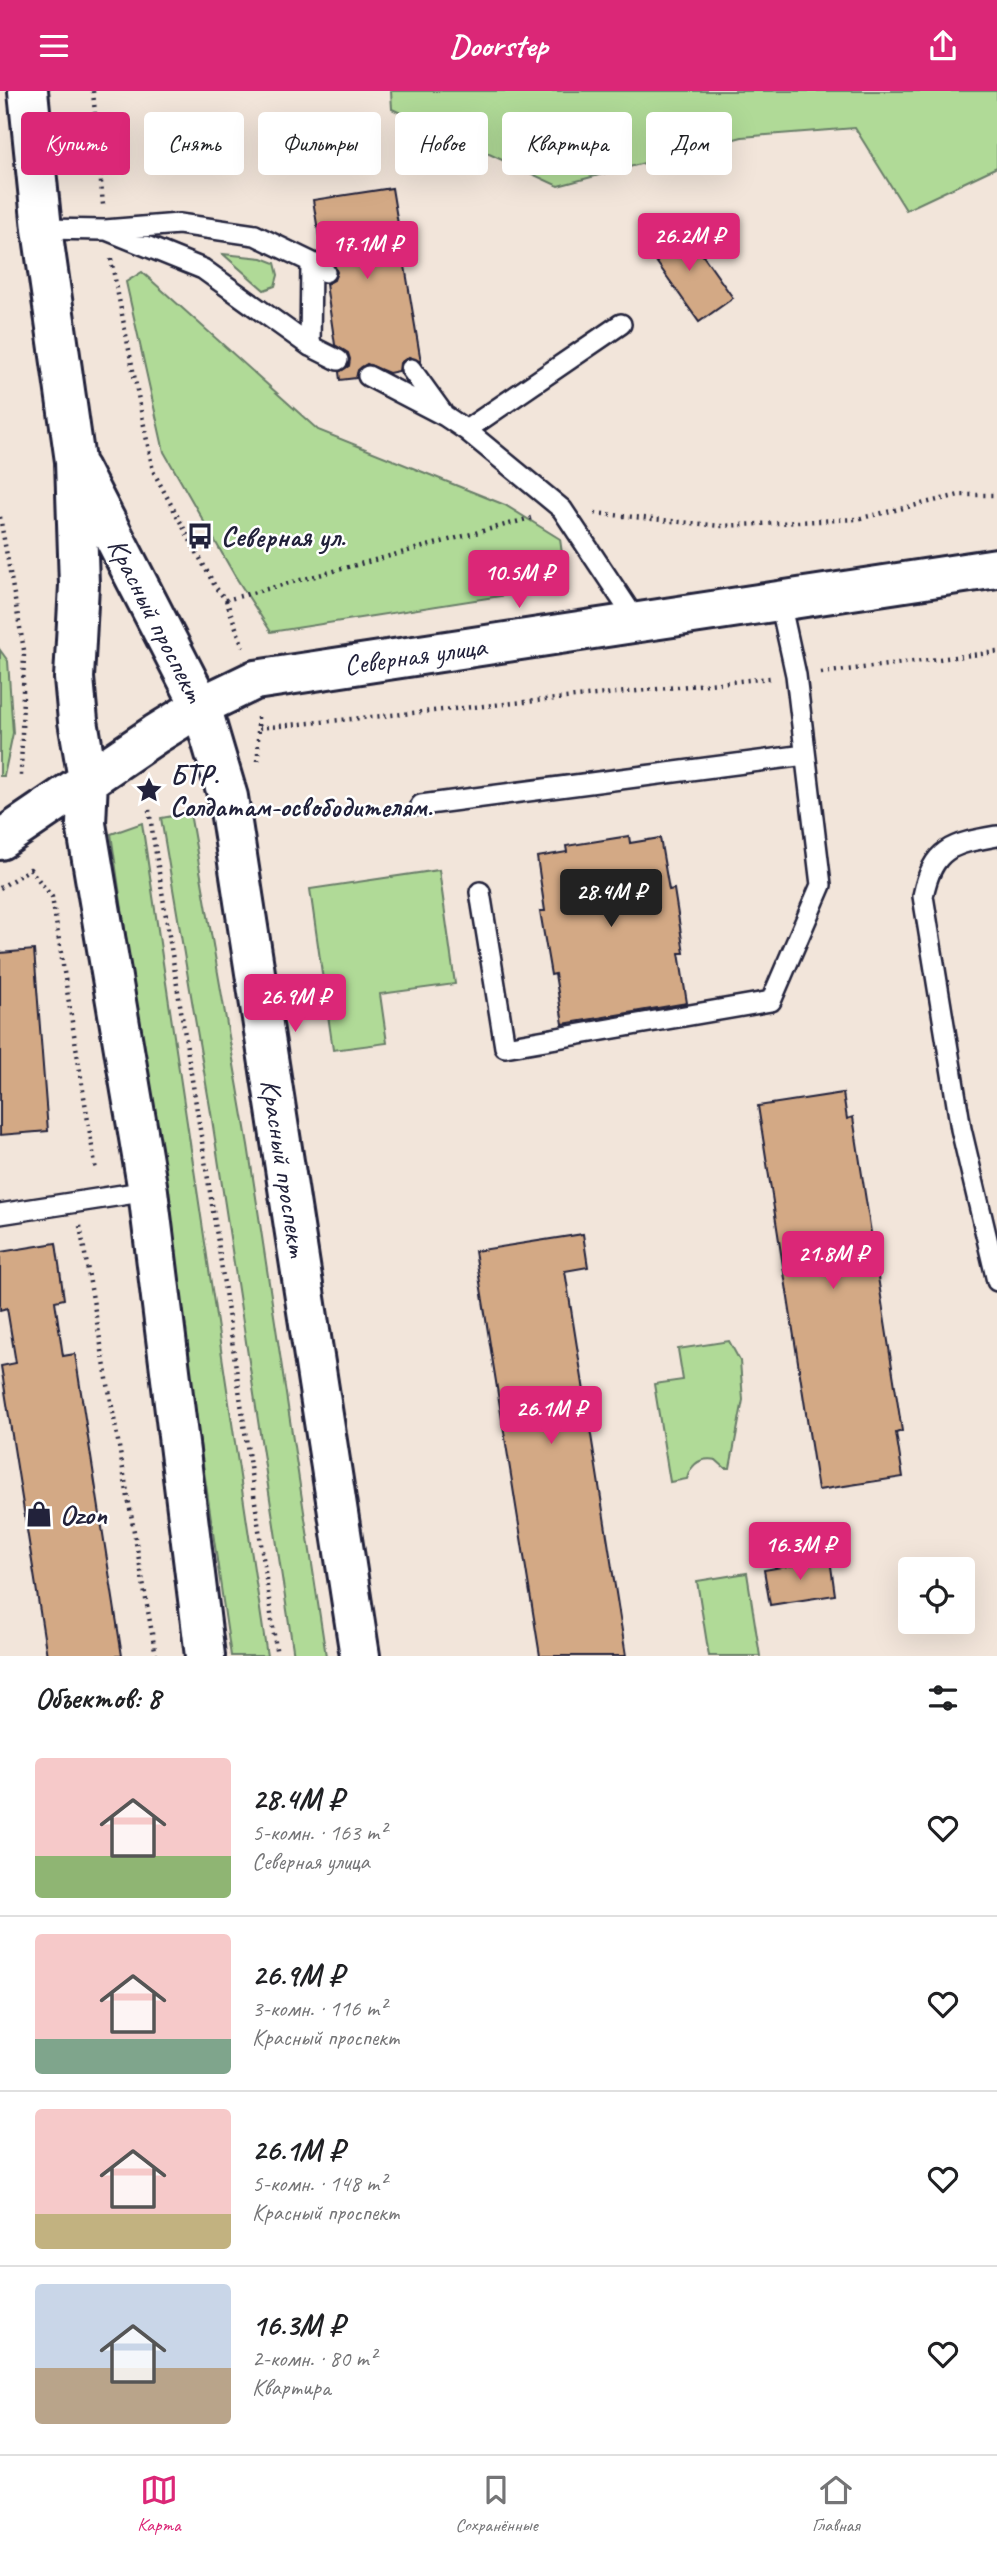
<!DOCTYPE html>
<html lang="ru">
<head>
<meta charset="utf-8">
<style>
  :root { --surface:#fff; --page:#f2f2f2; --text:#202124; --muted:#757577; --line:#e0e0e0; --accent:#db2777 }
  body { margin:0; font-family:Caveat,sans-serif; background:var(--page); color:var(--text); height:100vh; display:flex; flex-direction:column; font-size:26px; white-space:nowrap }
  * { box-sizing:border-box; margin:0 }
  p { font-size:23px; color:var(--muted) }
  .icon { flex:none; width:38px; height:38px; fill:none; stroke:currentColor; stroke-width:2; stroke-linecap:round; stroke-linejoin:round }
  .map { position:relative; height:1565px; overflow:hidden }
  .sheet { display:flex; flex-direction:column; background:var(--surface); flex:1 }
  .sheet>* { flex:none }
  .guide { position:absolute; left:21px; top:21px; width:956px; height:63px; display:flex; gap:14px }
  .controls { position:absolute; left:898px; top:1466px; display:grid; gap:14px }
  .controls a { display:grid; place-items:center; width:77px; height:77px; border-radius:7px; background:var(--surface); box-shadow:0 7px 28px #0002; font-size:35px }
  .price { position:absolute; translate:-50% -60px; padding:0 16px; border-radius:7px; background:var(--accent); color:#fff; font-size:23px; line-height:46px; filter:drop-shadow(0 2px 4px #0008) }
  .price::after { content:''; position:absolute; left:50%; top:42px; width:21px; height:16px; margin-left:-10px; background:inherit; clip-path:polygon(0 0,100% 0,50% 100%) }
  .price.selected { background:#222; color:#fff }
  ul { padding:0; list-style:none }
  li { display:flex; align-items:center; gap:21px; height:175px; padding:0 35px }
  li+li { border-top:2px solid var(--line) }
  li span { display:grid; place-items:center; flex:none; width:196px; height:140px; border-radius:7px; color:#555 }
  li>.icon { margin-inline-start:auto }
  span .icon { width:84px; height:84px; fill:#fffc; stroke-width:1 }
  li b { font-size:30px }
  h2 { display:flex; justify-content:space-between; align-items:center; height:84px; padding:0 35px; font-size:30px }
  .chip { padding:0 24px; border-radius:7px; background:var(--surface); box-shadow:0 7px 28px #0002; font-size:24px; line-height:63px }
  .chip.selected { background:var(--accent); color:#fff }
  header { display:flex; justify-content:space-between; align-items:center; height:91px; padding:0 35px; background:var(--accent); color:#fff; font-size:32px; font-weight:700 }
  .tab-bar { display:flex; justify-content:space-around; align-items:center; height:98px; border-top:2px solid var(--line); background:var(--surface); font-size:19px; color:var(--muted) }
  .tab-bar a { display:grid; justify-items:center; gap:4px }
  .tab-bar .selected { color:var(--accent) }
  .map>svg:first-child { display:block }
  .green { fill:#b0da97; stroke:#697e69; stroke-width:2 }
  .building { fill:#d3a985; stroke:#22223b; stroke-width:2 }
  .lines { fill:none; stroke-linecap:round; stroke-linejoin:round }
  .lane-casing { stroke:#22223b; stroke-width:24 }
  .secondary-casing { stroke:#22223b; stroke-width:44 }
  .path { stroke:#22223b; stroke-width:4.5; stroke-dasharray:2 5; stroke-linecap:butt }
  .lane { stroke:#fff; stroke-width:19 }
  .secondary { stroke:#fff; stroke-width:38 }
  .labels { text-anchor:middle; stroke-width:5; stroke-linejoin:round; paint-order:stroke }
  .poi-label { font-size:28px; font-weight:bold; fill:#22223b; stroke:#fff; text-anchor:start }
  .street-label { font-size:28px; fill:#22223b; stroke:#fff }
</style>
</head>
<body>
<header><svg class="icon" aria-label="menu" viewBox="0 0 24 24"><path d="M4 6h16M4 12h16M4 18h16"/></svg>Doorstep<svg class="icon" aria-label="share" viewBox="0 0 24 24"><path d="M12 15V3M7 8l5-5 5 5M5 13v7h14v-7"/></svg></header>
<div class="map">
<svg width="997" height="1565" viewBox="0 0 997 1565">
  <rect width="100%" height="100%" fill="#f2e5da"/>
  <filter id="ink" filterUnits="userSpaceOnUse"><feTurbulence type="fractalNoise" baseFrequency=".0143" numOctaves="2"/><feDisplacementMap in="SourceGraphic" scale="14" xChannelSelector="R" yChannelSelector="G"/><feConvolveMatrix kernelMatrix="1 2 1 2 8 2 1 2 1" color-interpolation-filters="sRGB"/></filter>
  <g filter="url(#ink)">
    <path class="green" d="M391 0H997V76L906 119 855 37 742 46 558 95 392 18Z
      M223 163 262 167 275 172 278 184 275 195 264 199Z
      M142 181 318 339 505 414 560 448 564 477 558 496 271 541 235 485 164 361 126 191Z
      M0 559 8 570 13 642 4 685H0Z
      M190 722 248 1054 326 1565H294L211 1022 161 727Z
      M142 732 267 1565H231L111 743Z
      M439 779 455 893 380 903 387 952 333 959 310 798Z
      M729 1250 740 1270 743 1309 730 1377H725L716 1369C700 1366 691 1373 687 1388L670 1391 654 1293 683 1289 678 1258Z
      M747 1482 760 1565H709L697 1490Z"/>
    <path class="building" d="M392 97 421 271 409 266 400 272 399 280 389 282 367 273 358 279 356 287 340 289 339 281 349 275 350 268 348 262 335 254 326 193 334 189 337 181 333 172 322 164 313 109Z
      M680 132 733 207 699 231 646 156Z
      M629 745 630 752 660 747 669 799 674 798 684 862H679L687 912 563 933 555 883 551 884 540 820H545L537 766 567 761 566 755Z
      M34 859 48 1040 0 1044V862Z
      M843 1002 847 1028 853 1026 902 1340 896 1342 903 1386 818 1399 758 1015Z
      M583 1143 588 1176 565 1180 626 1565H540L475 1160Z
      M56 1152 64 1208 55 1210 63 1265 75 1263 122 1565H47L1 1275 16 1272 7 1217 0 1219V1161Z
      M830 1468 835 1504 770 1514 764 1479Z"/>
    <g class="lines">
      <g class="lane-casing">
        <path id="lane" d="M42 138 105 139 179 133 255 144 311 171 325 181
          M109 140 203 178 310 255 338 269
          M310 255 311 171
          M411 278 442 321
          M368 285 445 325 466 339 562 418 637 531
          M466 339 621 233
          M421 714 805 664
          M997 745C952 753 933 756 923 805L961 1038 997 1190
          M480 801 505 956 771 910 821 794 796 584 780 511
          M0 1123 148 1100"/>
      </g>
      <g class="secondary-casing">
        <path id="secondary" d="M28 0 42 138 75 370 79 494 74 587 78 630 88 688 86 733 148 1100 205 1565
          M79 378 201 615 228 706 360 1565
          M0 749 156 643 201 615 255 589 997 477"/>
      </g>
      <path class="path" d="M93 0 103 114
        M111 168 153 380 216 497 226 509 531 427
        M595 422 720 435 857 428 959 404H997
        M0 426 24 559 21 685
        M226 509 243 556
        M821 582 997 561
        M258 626V673
        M259 637 770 587
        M149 719 218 1151 277 1565
        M0 797 30 778 52 806 96 1080
        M80 1135 156 1565"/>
      <use href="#lane" class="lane"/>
      <use href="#secondary" class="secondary"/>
    </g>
  </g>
  <defs>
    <g id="bus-bare" transform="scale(2.1)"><path d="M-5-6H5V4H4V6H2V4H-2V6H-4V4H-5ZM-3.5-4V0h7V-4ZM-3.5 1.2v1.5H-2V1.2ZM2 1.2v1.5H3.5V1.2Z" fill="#22223b" stroke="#fff" stroke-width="2.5" paint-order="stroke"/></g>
    <g id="sight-bare" transform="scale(2.1)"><path d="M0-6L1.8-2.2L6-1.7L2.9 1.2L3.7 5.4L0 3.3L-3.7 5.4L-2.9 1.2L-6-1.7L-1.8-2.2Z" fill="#22223b" stroke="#fff" stroke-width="2.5" paint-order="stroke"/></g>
    <g id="shop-bare" transform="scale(2.1)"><path d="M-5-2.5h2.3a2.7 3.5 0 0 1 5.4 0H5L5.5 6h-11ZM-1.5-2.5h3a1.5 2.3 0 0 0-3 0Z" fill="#22223b" stroke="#fff" stroke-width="2.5" paint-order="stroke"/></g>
  </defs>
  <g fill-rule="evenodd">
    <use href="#bus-bare" x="200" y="445"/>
    <use href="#sight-bare" x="149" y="699"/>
    <use href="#shop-bare" x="39" y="1423"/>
  </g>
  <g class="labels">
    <g class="poi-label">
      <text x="221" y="455">Северная ул.</text>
      <text x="170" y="693">БТР.<tspan x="170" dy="32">Солдатам-освободителям.</tspan></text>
      <text x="60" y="1433">Ozon</text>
    </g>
    <g class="street-label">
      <text transform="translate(157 529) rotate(63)" y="10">Красный проспект</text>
      <text transform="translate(415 564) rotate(-8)" y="10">Северная улица</text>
      <text transform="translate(285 1077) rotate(81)" y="10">Красный проспект</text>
    </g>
  </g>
</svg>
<div class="controls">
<a><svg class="icon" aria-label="locate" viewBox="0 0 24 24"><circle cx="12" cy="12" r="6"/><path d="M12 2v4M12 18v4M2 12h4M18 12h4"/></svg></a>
</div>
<b class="price" style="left:689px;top:182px">26.2M ₽</b>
<b class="price" style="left:367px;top:190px">17.1M ₽</b>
<b class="price" style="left:519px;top:519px">10.5M ₽</b>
<b class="price selected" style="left:611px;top:838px">28.4M ₽</b>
<b class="price" style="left:295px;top:943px">26.9M ₽</b>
<b class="price" style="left:833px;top:1200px">21.8M ₽</b>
<b class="price" style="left:551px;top:1355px">26.1M ₽</b>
<b class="price" style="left:800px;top:1491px">16.3M ₽</b>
<div class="guide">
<a class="chip selected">Купить</a>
<a class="chip">Снять</a>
<a class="chip">Фильтры</a>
<a class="chip">Новое</a>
<a class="chip">Квартира</a>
<a class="chip">Дом</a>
</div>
</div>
<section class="sheet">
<h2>Объектов: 8<svg class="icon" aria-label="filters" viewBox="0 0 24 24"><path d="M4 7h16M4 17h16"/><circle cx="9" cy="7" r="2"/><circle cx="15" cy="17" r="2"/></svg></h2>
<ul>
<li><span style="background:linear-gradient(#f6c9c9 70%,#8fb573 0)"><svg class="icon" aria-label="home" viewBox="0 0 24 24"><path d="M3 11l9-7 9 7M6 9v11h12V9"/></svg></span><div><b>28.4M ₽</b><p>5-комн. · 163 m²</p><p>Северная улица</p></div><svg class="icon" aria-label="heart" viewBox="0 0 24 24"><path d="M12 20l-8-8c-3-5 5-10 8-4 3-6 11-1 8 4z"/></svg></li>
<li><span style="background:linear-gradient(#f6c9c9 75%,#7fa58c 0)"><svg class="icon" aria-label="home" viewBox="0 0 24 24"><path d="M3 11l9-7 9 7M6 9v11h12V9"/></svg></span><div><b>26.9M ₽</b><p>3-комн. · 116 m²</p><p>Красный проспект</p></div><svg class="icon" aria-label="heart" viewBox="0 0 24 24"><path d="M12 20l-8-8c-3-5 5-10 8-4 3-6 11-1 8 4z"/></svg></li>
<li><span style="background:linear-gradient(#f6c9c9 75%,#c2b280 0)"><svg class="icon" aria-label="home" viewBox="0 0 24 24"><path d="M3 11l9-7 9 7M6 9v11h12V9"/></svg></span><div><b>26.1M ₽</b><p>5-комн. · 148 m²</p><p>Красный проспект</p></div><svg class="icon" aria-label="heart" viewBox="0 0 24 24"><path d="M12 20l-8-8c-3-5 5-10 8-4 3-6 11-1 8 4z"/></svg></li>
<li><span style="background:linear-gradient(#c9d6e8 60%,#b9a48a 0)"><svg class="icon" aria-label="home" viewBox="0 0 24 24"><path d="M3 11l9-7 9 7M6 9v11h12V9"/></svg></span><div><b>16.3M ₽</b><p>2-комн. · 80 m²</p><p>Квартира</p></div><svg class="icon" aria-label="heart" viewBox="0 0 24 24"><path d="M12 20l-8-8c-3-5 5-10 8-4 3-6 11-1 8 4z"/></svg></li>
</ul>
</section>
<nav class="tab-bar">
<a class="selected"><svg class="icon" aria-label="map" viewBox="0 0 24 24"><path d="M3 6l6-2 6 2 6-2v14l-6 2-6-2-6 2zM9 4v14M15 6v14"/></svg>Карта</a>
<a><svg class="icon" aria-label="saved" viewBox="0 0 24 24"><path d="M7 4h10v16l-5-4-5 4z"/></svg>Сохранённые</a>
<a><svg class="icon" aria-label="home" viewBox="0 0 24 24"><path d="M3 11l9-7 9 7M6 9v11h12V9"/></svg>Главная</a>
</nav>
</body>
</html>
